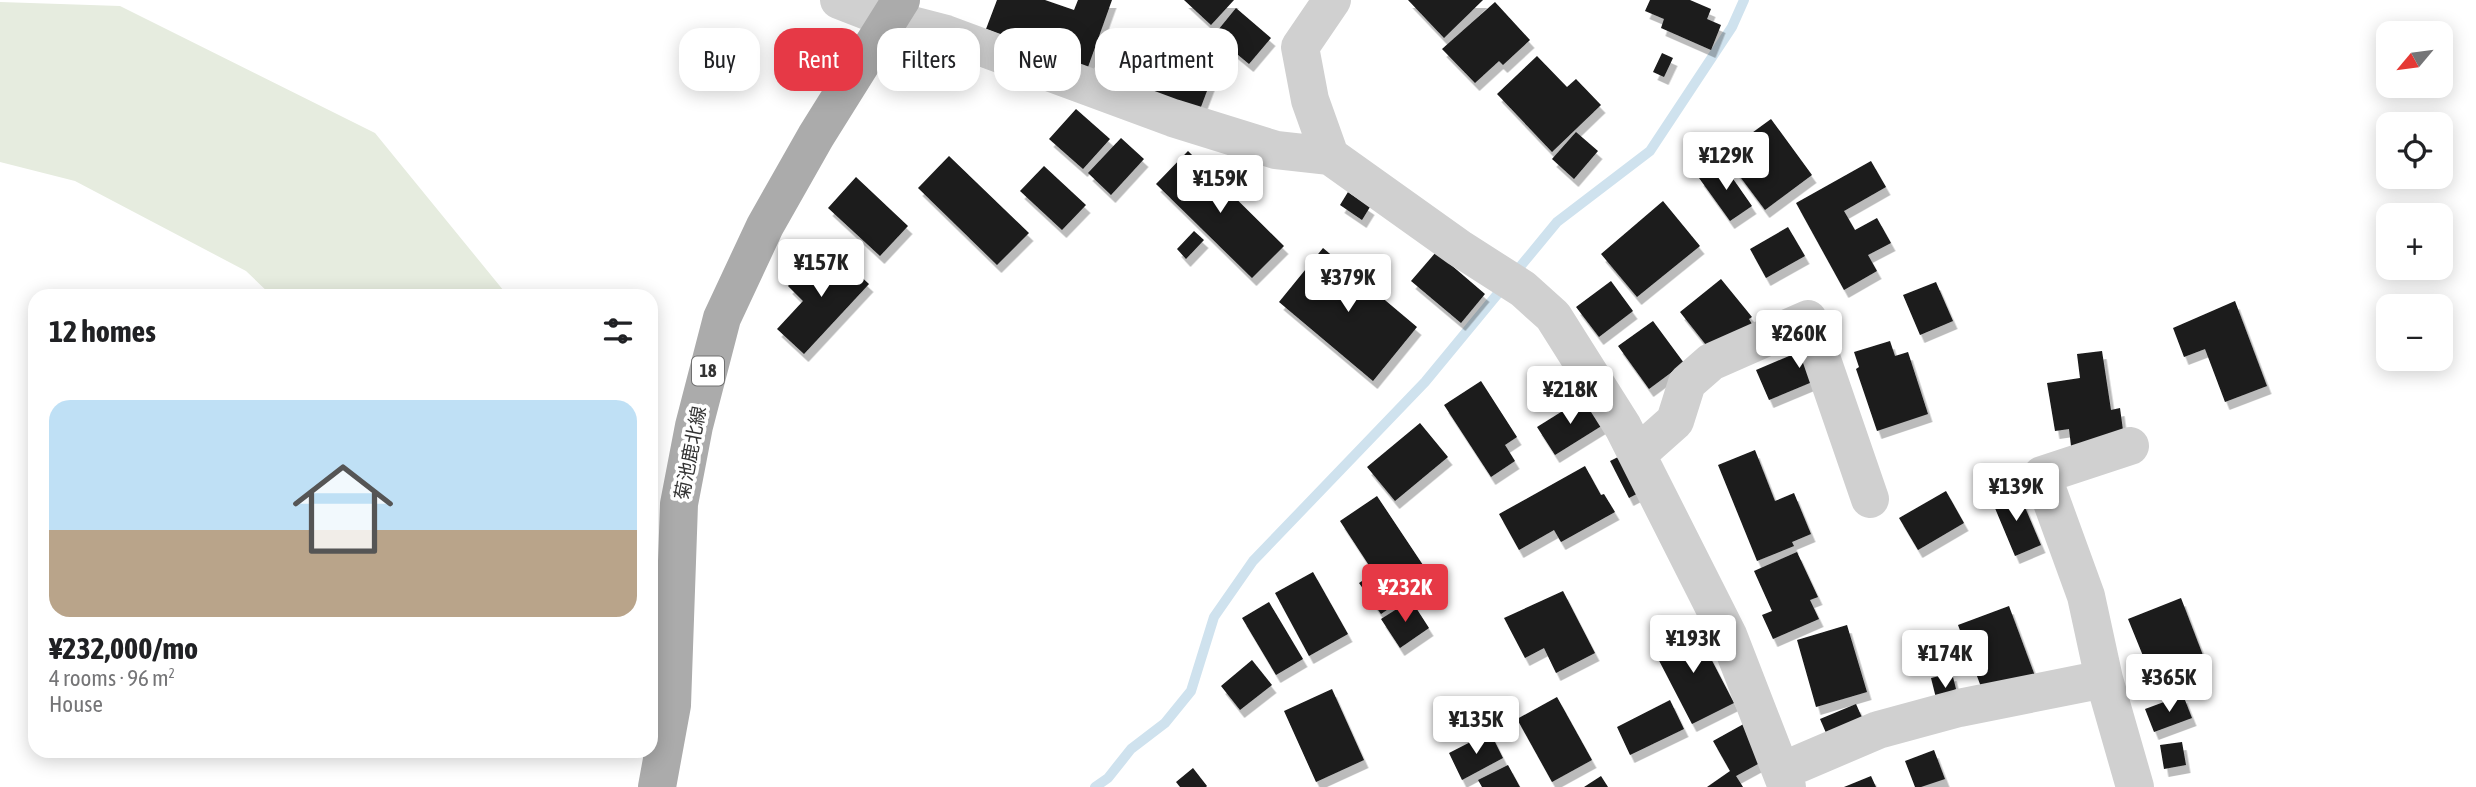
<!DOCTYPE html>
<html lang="en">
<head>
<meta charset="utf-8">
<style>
  :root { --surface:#fff; --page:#f6f6f6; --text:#202124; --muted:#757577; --line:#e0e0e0; --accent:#e63946 }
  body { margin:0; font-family:"Asap Condensed","Noto Sans JP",sans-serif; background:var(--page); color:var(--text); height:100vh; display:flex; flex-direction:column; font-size:26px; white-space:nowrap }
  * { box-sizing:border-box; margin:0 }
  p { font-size:23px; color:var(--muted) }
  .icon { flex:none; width:38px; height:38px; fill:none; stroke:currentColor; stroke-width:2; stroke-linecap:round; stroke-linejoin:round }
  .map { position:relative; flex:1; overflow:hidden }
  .panel { position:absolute; left:28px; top:289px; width:630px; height:469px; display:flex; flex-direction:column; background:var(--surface); border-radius:21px; box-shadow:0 4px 18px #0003 }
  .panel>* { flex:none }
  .hud { position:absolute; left:679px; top:28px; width:665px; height:63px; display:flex; gap:14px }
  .needle { width:46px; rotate:241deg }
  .tools { position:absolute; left:2376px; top:21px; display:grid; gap:14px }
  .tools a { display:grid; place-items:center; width:77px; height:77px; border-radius:14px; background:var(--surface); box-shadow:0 4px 18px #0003; font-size:35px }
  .price { position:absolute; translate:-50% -60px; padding:0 16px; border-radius:7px; background:#fff; color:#222; font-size:23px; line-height:46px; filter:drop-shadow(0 2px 4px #0008) }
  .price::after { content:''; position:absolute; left:50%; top:42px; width:21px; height:16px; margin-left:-10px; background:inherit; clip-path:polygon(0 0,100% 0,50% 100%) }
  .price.on { background:var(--accent); color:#fff }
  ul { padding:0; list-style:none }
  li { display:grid; align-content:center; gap:14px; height:371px; padding:0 21px }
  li+li { border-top:2px solid var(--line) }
  li span { display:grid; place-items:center; height:217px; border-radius:21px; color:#555 }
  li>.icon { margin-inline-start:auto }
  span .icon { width:126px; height:126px; fill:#fffc; stroke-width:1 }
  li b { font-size:30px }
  h2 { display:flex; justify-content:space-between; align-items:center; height:84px; padding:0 21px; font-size:30px }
  .chip { padding:0 24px; border-radius:21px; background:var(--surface); box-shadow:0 4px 18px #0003; font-size:24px; line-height:63px }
  .chip.on { background:var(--accent); color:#fff }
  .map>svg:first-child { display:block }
  .green { fill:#e6ecdf }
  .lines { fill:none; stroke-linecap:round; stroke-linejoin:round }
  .stream { stroke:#cfe2ee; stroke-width:10 }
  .building { fill:#1a1a1a; filter:url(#shadow) }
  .minor { stroke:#d0d0d0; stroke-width:38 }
  .primary { stroke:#ababab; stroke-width:38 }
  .labels { text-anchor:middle; stroke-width:7; stroke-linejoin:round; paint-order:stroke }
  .shield { fill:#fff; stroke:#707070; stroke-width:2 }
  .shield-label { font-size:18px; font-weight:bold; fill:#333 }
  .street-label { font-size:19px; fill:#333; stroke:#fff }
</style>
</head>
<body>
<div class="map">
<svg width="2476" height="787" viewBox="0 0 2476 787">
  <defs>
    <filter id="shadow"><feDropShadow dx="4.5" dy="8" stdDeviation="0" flood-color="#0004"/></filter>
  </defs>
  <rect width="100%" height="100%" fill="#fff"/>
  <path class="green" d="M0 2 120 6 375 133 508 296H272L246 271 75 181 0 162Z"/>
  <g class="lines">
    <path class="stream" d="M1095 787 1108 778 1131 749 1165 723 1191 691 1214 617 1253 561 1425 382 1557 222 1650 151 1732 27 1744 0"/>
  </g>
  <path class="building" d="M997 0H1045L1074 10 1078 0H1112L1088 67 986 29Z
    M1184 0H1234L1211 25Z
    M1408 0H1483L1444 38Z
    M1650 0H1690L1711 9 1707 19 1721 25 1711 50 1661 28 1664 19 1645 11Z
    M1495 2 1530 40 1503 65 1499 61 1475 83 1442 49Z
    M1236 8 1271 38 1249 64 1214 35Z
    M1149 35 1218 62 1199 112 1130 85Z
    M1662 53 1673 58 1664 77 1653 72Z
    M1537 56 1567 87 1576 79 1601 105 1552 152 1497 94Z
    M1076 109 1110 139 1083 169 1049 139Z
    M1771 119 1812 175 1765 210 1723 154Z
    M1576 132 1598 151 1574 179 1552 159Z
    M1121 138 1144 159 1111 195 1088 173Z
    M1188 151 1284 246 1252 278 1156 184Z
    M949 156 1029 233 997 265 918 188Z
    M1871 161 1886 187 1844 211 1855 230 1877 218 1891 243 1868 255 1877 271 1844 290 1796 203Z
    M1722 163 1752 206 1730 221 1699 178Z
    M1044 166 1086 205 1062 230 1020 191Z
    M856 177 908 226 880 256 828 208Z
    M1348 192 1370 207 1362 220 1340 205Z
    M1663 201 1700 246 1637 297 1601 254Z
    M1788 227 1805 256 1766 278 1750 249Z
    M1194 231 1204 240 1186 259 1177 249Z
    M1323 248 1417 327 1373 381 1279 302Z
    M823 249 839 264 843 260 869 284 804 354 777 329 803 301 788 286Z
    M1436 252 1485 294 1461 323 1411 281Z
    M1721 279 1752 317 1749 319 1759 336 1710 350 1680 312Z
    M1611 281 1633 311 1599 337 1576 307Z
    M1936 282 1953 321 1920 335 1903 295Z
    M2235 301 2267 386 2225 402 2205 349 2184 357 2173 328Z
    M1653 321 1684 363 1649 389 1618 346Z
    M1829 339 1841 370 1769 400 1756 370Z
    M1890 341 1895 356 1908 352 1928 414 1877 431 1856 369 1859 367 1854 352Z
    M2102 351 2111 410 2120 408 2124 438 2071 446 2069 429 2055 431 2047 383 2080 378 2077 354Z
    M1481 381 1517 437 1505 445 1515 461 1491 477 1444 405Z
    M1585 397 1603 425 1555 455 1537 427Z
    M1420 423 1448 457 1395 501 1367 467Z
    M1755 450 1775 501 1794 493 1811 534 1792 542 1794 546 1757 561 1718 465Z
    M1628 452 1646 489 1629 498 1610 461Z
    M1585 466 1601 495 1604 494 1615 512 1561 542 1554 530 1519 550 1499 514Z
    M1946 491 1964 523 1918 550 1899 518Z
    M2018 491 2041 545 2015 556 1992 501Z
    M1377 496 1431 577 1410 591 1412 593 1381 614 1359 583 1374 573 1340 521Z
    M1797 552 1818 597 1810 600 1819 619 1773 639 1762 615 1772 611 1754 571Z
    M1313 572 1348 634 1309 656 1275 593Z
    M1563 591 1595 653 1556 673 1544 648 1525 658 1504 618Z
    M2181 598 2204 658 2152 678 2128 619Z
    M1411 600 1429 628 1400 648 1381 619Z
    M1269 602 1303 659 1276 675 1242 618Z
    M2009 606 2038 684 1987 703 1958 625Z
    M1847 625 1867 692 1816 707 1797 640Z
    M1694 626 1734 703 1692 724 1652 647Z
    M1252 660 1272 685 1240 710 1221 686Z
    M1952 673 1959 701 1938 706 1931 678Z
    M1332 689 1364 760 1316 782 1284 711Z
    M2183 695 2192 718 2154 732 2145 709Z
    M1557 697 1592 760 1552 782 1517 719Z
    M1670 700 1684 729 1630 755 1617 727Z
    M1856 704 1869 733 1833 749 1820 719Z
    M1749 721 1769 758 1736 776 1743 787H1707L1730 771 1713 741Z
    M1490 732 1503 758 1462 780 1449 753Z
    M2182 742 2186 765 2164 769 2160 745Z
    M1934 750 1945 779 1921 787H1915L1905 761Z
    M1508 765 1520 787H1482L1478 780Z
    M1193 768 1207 786 1206 787H1180L1176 782Z
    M1601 776 1608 787H1584Z
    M1871 776 1876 787H1844Z"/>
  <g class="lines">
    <path class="minor" d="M839 0 888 19 946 34 1173 118 1276 150 1330 156 1459 248 1523 289 1553 316 1623 427 1728 635 1787 787
      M1330 156 1310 100 1300 47 1332 0
      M2130 446 2042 475 2086 596 2104 679 2135 787
      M1634 449 1648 445 1675 421 1687 383 1711 362 1808 319 1870 499
      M1782 771 1878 730 1959 708 2104 679"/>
    <path class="primary" d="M657 787 672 705 679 504 694 426 722 318 765 226 816 136 901 0"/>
  </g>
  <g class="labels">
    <rect class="shield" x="692" y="356.5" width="32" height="29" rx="5"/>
    <g class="shield-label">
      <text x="708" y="377">18</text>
    </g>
    <g class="street-label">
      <text transform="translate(690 453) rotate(-79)" y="7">菊池鹿北線</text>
    </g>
  </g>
</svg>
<div class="tools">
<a><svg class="needle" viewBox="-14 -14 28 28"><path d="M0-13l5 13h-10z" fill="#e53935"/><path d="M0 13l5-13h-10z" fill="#757577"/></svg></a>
<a><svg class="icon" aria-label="locate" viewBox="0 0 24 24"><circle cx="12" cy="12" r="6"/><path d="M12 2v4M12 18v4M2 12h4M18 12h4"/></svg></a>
<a>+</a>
<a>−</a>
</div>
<b class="price" style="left:1726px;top:192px">¥129K</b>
<b class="price" style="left:1220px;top:215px">¥159K</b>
<b class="price" style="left:821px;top:299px">¥157K</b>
<b class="price" style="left:1348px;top:314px">¥379K</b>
<b class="price" style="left:1799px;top:370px">¥260K</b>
<b class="price" style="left:1570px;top:426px">¥218K</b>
<b class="price" style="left:2016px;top:523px">¥139K</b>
<b class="price on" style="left:1405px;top:624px">¥232K</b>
<b class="price" style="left:1693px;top:675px">¥193K</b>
<b class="price" style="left:1945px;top:690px">¥174K</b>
<b class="price" style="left:2169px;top:714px">¥365K</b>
<b class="price" style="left:1476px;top:756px">¥135K</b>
<div class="hud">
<a class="chip">Buy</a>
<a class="chip on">Rent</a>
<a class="chip">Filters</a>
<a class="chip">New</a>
<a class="chip">Apartment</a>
</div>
<section class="panel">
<h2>12 homes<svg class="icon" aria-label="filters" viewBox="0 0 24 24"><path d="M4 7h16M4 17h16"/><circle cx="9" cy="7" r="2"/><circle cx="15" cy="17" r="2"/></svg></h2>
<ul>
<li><span style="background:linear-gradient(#bfe0f5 60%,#b9a48a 0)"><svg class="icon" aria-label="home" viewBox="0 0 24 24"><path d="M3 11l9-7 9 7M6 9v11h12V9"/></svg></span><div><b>¥232,000/mo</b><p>4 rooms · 96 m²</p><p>House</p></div></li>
</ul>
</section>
</div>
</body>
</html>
